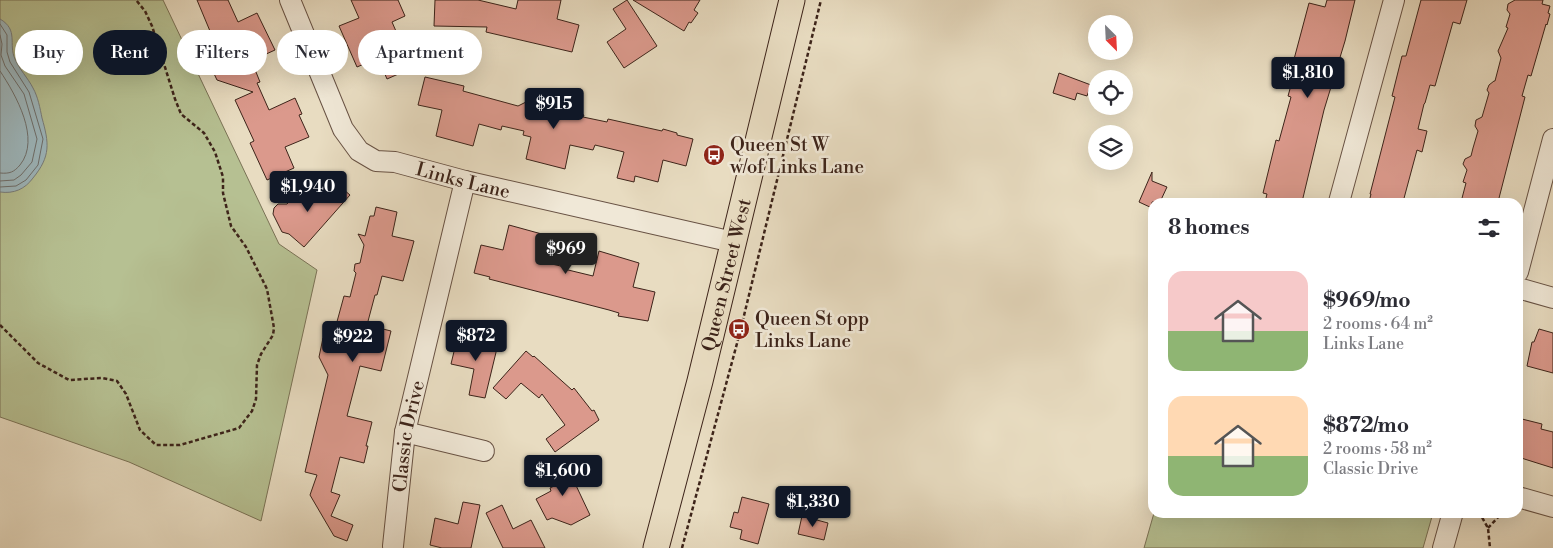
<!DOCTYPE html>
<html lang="en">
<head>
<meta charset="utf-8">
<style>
  :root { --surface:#fff; --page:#f2f2f3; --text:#2b2b33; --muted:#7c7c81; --accent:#111827 }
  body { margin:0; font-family:"Libre Bodoni",serif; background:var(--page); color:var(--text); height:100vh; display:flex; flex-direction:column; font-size:19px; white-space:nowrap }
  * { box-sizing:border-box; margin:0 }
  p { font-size:16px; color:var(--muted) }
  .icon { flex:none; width:28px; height:28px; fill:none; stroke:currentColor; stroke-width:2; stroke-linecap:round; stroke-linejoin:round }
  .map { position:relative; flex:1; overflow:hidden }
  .sheet { position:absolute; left:1148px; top:198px; width:375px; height:320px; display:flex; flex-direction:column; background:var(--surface); border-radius:15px; box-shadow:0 5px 20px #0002 }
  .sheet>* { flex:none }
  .hud { position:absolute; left:15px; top:30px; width:475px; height:45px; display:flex; gap:10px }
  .needle { width:32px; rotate:156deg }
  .fabs { position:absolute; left:1088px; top:15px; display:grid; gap:10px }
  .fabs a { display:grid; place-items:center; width:45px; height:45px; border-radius:50%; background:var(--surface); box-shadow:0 5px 20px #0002; font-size:25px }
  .price { position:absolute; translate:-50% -42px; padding:0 11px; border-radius:5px; background:var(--accent); color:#fff; font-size:16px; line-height:32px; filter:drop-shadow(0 1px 2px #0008) }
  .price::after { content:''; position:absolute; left:50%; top:30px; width:15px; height:11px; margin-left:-8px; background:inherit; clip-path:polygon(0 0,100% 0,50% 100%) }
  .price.current { background:#222; color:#fff }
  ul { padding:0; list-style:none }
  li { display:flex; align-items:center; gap:15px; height:125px; padding:0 20px }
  li span { display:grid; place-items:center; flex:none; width:140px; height:100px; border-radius:15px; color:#555 }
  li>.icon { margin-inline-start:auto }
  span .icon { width:60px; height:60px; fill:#fffc; stroke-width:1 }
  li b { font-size:21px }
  h2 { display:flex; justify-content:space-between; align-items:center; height:60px; padding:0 20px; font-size:21px }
  .pill { padding:0 18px; border-radius:22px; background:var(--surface); box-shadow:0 5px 20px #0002; font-size:18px; line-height:45px }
  .pill.current { background:var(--accent); color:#fff }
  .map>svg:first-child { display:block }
  .green { fill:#b6c092; stroke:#7a7256 }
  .water { fill:#9db8bf; stroke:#777d7d }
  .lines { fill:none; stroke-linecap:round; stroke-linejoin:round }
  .shore { stroke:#6d6e6c; stroke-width:1 }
  .building { fill:#db998c; stroke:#3d241a }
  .minor-casing { stroke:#685244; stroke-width:22 }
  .major-casing { stroke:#3d241a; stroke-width:27 }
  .path { stroke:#3d241a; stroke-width:2.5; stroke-dasharray:4 2.5; stroke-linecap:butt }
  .minor { stroke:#f0e8d7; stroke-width:20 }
  .major { stroke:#e8dcc1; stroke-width:25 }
  .labels { text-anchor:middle; stroke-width:5; stroke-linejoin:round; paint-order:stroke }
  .poi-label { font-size:19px; fill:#3d241a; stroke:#f0e8d7; text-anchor:start }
  .street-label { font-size:19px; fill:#3d241a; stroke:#f0e8d7 }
</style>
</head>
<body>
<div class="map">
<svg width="1553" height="548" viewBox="0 0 1553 548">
  <rect width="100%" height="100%" fill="#e8dcc1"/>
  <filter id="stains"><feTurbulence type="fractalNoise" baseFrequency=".004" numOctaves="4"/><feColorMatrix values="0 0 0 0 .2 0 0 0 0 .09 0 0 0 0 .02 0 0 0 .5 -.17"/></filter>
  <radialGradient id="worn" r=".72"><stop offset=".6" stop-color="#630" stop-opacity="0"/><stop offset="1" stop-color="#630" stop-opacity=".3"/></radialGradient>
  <path class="green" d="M0 0H163L279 244 317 270 261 521 129 462 0 417Z
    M1154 513V512L1433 513 1423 548H1144Z"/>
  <path class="water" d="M0 19C19 30 8 44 15 59 19 69 28 78 33 88 38 97 40 108 42 118 49 143 51 156 33 178 25 189 14 194 0 192Z"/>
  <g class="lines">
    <path class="shore" d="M0 24 7 35V52L10 62 29 92 43 139 38 165 26 180 16 186 0 187
      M0 35 2 44 1 55 5 66 24 94 37 139 32 162 21 175 14 180 0 181
      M0 71C16 95 41 139 20 165 14 172 10 174 0 173"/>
  </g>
  <path class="building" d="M197 0H228L238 22 257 13 275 50 253 60 256 66 254 67 260 82 257 83 269 110 295 98 302 114 299 115 309 137 285 147 294 168 267 180 250 143 254 141 235 100 253 92 217 80 208 61 220 55Z
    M351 0H398L405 16 392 22 412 68 387 79 378 58 357 67 339 26 359 18Z
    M435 0H478L516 9 518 0H561L557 19 579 25 572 52 486 32 487 27 434 26Z
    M627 0 657 46 624 68 607 42 626 29 613 9Z
    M633 0H700L694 10 698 13 691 23 689 22 684 31Z
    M1327 0H1355L1345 41 1324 110 1302 202H1265L1267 194 1263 193 1276 140 1279 141 1291 97 1288 96 1297 64 1293 63 1309 3 1325 7Z
    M1421 0H1467L1460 24 1453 22 1435 86 1430 85 1425 103 1424 104 1418 129 1427 131 1422 152 1417 150 1403 202H1369L1371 194H1370L1395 97 1392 96 1402 56H1406Z
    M1515 0H1543L1542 4 1550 6 1548 13 1550 14 1547 25 1546 24 1531 76 1528 75 1522 96 1525 97 1498 202H1461L1466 183 1463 182 1467 170 1463 164 1465 159 1471 156 1473 148 1478 131 1475 126 1476 120 1482 117 1489 93 1487 90 1489 85 1494 81H1495L1501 58 1498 51 1508 28 1506 27 1510 14 1507 10 1508 4Z
    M1059 73 1091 85 1087 96 1077 93 1075 100 1053 93Z
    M425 77 464 86 463 91 518 106 538 96 557 100 555 109 584 115 583 117 607 122 608 119 662 131 663 129 677 133V135L693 139 686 166 663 160 658 182 635 176 634 182 617 178 624 152 595 145 593 150 570 145 565 169 526 159 531 137 523 135 524 131 502 126 501 130 479 124 473 146 436 136 442 110 418 105Z
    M1152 172V181L1167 187 1160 202H1152V208L1139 202Z
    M337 184 350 195 304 247 289 234 282 232 273 214 274 208 278 204H287L303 185 321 201Z
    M376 207 397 212 392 236 414 241 403 281 382 276 377 295H375L367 325 391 331 381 371 360 366 347 416 372 422 366 446H368L364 463 340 457 331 492 340 495 331 516 353 525 347 541 334 536 310 495 317 475 305 472 328 375 319 357 323 338 332 340 344 296 350 297 356 273 354 271 355 264 360 263 364 245 358 234 365 236 370 216H374Z
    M509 225 549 236 543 262 565 267 564 269 593 276 599 251 639 263 633 287 655 292 648 321 618 316 619 313 609 310 489 279 490 277 474 273 481 245 503 250Z
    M1539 329 1553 333V373L1527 366 1532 342H1534Z
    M458 335 498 344 485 398 469 395 474 369 451 364Z
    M526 351 533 357 534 356 572 390 574 388 592 411 594 410 599 420 555 452 546 439 565 425 542 394 539 398 521 383 506 399 493 388Z
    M1518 418 1542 424 1541 429 1553 432V468L1518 457Z
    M563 458 590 515 571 525 552 518 547 520 536 499 551 491 550 488 556 485 547 466Z
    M742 497 769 504 758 544 740 539 742 530 730 527 734 512 738 513Z
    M463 502 480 505 471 548H442L430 545 435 518 458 524Z
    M502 505 513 529 531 520 545 548H503L486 513Z
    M802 516 828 523 824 540 798 534Z"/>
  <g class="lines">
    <g class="minor-casing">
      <g id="minor">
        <path id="s1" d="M290 0 343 129 359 151 376 161 395 162 465 181 733 242"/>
        <path d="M1339 202 1394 0"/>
        <path d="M1518 272 1553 139"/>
        <path d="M1518 288 1553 298"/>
        <path d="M405 432 484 451"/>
        <path d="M1518 497 1553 507"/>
        <path id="s2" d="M393 546 405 432 465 181"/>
        <path d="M1443 548 1453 512"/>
      </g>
    </g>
    <g class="major-casing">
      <g id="major">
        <path id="s3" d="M656 548 700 381 792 0"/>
      </g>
    </g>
    <path class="path" d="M0 325 38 363 69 380 102 378 117 381 126 394 140 430 156 445H180L239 428 252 411 256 399 257 365 261 354 273 335 274 328 267 289 246 247 231 226 223 193V177L215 152 204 133 181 114 175 99 152 26 145 11 136 0
      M1479 512 1488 528 1490 548
      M1488 528 1503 512
      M682 548 739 336 821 0"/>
    <use href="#minor" class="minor"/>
    <use href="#major" class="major"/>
  </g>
  <defs>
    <g id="bus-disc" transform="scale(1.125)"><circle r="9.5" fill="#8f2418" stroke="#f0e8d7"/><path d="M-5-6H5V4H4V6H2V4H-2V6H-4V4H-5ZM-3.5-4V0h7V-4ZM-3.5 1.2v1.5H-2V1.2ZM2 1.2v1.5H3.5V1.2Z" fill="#fff"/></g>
  </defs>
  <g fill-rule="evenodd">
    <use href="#bus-disc" x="714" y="155"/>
    <use href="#bus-disc" x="739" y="329"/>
  </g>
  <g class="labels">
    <g class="poi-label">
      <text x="730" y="151">Queen St W<tspan x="730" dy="22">w/of Links Lane</tspan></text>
      <text x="755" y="325">Queen St opp<tspan x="755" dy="22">Links Lane</tspan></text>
    </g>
    <g class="street-label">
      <text dy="7" stroke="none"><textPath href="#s1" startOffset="276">Links Lane</textPath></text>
      <text dy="7" stroke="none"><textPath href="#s3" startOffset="282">Queen Street West</textPath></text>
      <text dy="7" stroke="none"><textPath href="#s2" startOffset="111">Classic Drive</textPath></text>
    </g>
  </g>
  <rect width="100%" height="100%" filter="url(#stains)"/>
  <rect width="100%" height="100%" fill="url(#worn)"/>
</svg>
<div class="fabs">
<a><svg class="needle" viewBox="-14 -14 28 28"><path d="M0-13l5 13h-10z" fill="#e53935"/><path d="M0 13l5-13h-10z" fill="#7c7c81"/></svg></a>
<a><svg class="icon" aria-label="locate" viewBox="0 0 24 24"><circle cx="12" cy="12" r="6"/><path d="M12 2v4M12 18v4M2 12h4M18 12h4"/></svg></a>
<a><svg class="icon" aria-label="layers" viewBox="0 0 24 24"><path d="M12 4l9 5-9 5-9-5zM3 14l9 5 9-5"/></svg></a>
</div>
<b class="price" style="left:1308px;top:99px">$1,810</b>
<b class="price" style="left:554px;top:130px">$915</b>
<b class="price" style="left:308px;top:213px">$1,940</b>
<b class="price current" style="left:566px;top:275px">$969</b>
<b class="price" style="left:476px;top:362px">$872</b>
<b class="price" style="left:353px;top:363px">$922</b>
<b class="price" style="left:563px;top:497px">$1,600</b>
<b class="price" style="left:813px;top:528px">$1,330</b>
<div class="hud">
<a class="pill">Buy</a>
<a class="pill current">Rent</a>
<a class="pill">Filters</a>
<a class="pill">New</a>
<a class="pill">Apartment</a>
</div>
<section class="sheet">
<h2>8 homes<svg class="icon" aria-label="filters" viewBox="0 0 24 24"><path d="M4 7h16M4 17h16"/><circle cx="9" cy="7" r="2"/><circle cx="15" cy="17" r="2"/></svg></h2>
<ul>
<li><span style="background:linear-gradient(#f6c9c9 60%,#8fb573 0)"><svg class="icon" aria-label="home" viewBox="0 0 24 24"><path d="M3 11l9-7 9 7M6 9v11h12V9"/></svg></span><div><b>$969/mo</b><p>2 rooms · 64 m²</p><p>Links Lane</p></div></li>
<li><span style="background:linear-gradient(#ffd9b3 60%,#8fb573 0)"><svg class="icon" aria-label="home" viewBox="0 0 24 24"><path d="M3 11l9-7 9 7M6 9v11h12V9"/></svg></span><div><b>$872/mo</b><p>2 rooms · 58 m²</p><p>Classic Drive</p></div></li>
</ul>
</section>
</div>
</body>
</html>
